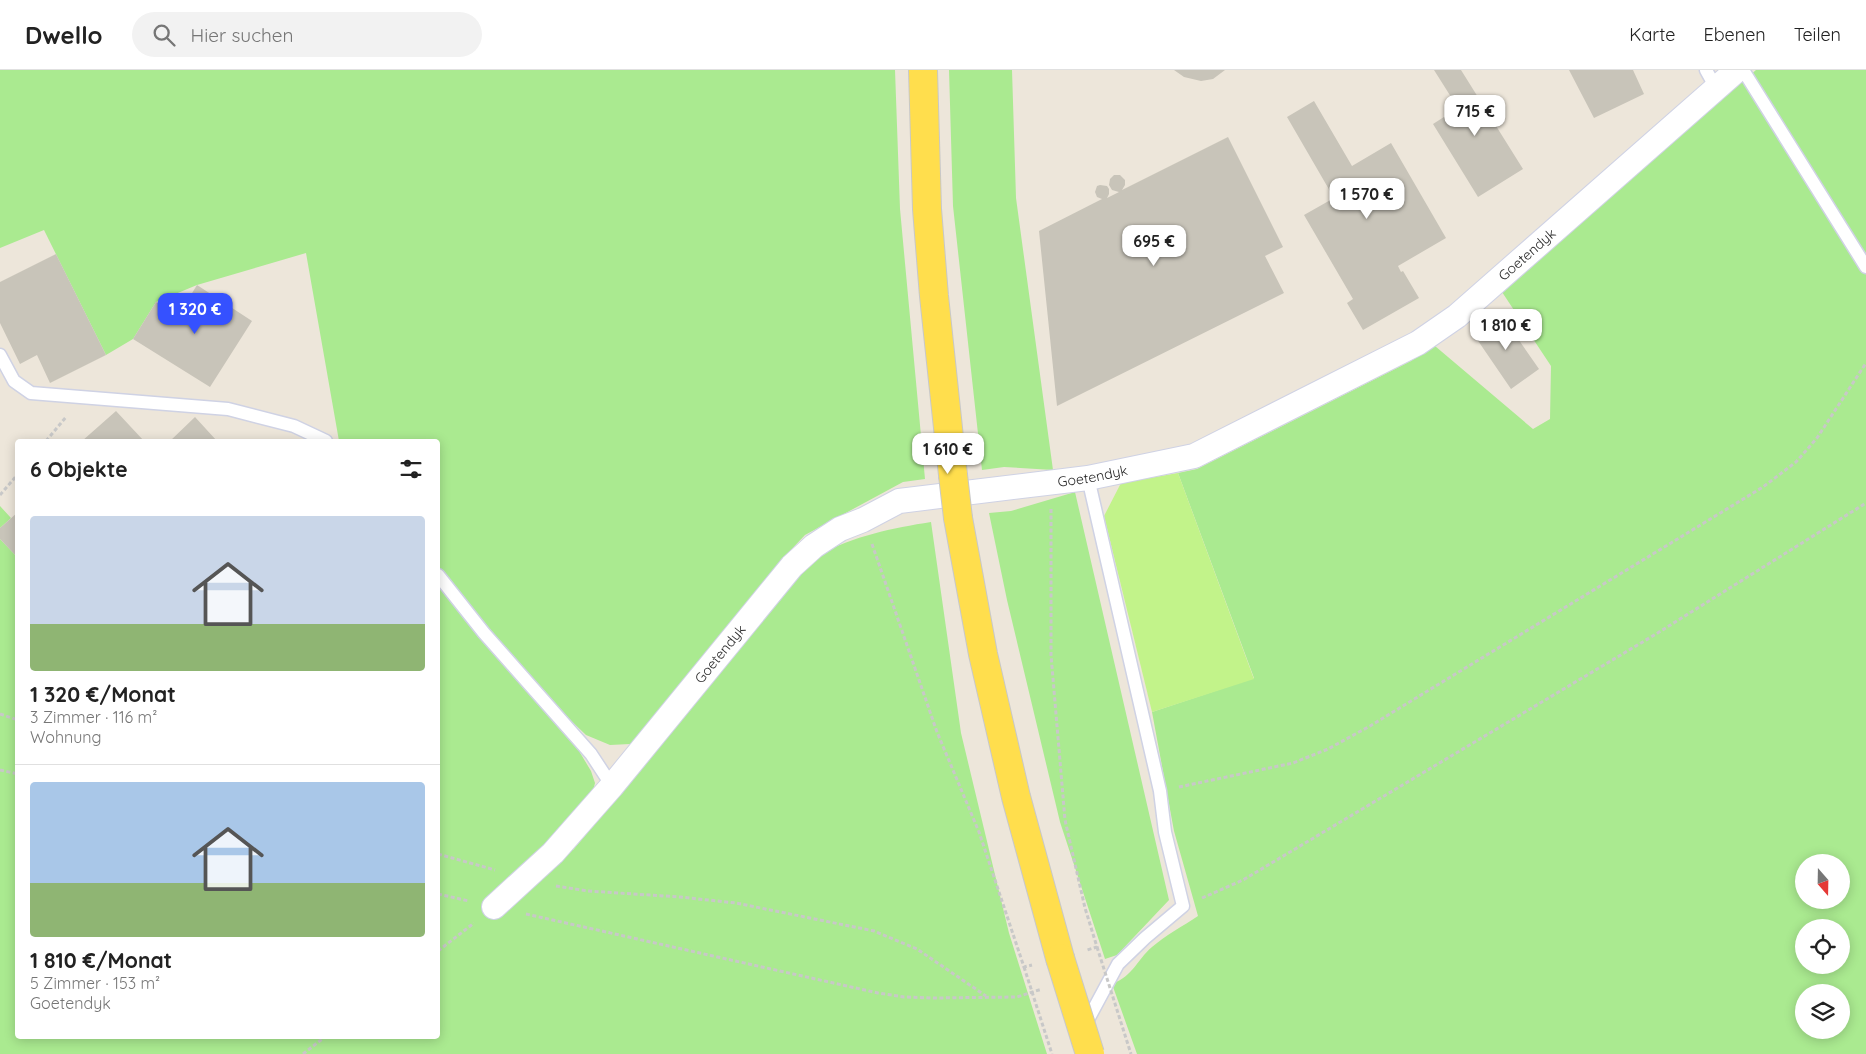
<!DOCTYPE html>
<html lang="de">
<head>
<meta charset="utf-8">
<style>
  :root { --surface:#fff; --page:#f2f2f2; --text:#222; --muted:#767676; --line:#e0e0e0; --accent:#3551ff }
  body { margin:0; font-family:Quicksand,sans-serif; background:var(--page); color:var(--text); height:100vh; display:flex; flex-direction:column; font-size:19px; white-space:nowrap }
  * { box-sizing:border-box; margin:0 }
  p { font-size:16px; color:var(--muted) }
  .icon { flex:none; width:28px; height:28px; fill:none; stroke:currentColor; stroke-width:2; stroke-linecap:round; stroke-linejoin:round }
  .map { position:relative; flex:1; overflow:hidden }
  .panel { position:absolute; left:15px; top:369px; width:425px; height:600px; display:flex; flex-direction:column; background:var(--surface); border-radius:5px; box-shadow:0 2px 12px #0003 }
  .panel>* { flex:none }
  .needle { width:32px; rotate:160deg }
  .fabs { position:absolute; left:1795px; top:784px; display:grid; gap:10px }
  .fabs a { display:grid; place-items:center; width:55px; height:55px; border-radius:50%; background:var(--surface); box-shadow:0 2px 12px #0003; font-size:25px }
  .price { position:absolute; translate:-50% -42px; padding:0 11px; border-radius:10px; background:#fff; color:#222; font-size:16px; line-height:32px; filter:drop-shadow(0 1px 2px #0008) }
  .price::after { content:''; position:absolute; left:50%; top:30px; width:15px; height:11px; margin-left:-8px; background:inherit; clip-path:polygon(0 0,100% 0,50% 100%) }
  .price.active { background:var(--accent); color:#fff }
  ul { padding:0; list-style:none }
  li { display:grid; align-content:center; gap:10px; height:265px; padding:0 15px }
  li+li { border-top:1px solid var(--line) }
  li span { display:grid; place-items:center; height:155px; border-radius:5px; color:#555 }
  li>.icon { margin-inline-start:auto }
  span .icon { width:90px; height:90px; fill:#fffc; stroke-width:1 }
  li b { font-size:21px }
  h2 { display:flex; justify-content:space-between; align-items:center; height:60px; padding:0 15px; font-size:21px }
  header { display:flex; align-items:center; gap:30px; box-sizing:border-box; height:70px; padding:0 25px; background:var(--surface); border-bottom:1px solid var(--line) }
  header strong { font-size:24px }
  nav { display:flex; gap:28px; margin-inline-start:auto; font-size:18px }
  .search { width:350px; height:45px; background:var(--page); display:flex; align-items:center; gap:12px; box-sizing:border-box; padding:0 18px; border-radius:28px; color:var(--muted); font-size:19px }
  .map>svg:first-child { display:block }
  .green { fill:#aaea90; fill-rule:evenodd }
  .pitch { fill:#c2f38a }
  .building { fill:#c8c4b9 }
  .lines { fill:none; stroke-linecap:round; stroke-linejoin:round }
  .lane-casing { stroke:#cfd2e4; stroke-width:15 }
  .street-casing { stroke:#cfd2e4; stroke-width:26 }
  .primary-casing { stroke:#c8c8c8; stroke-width:30 }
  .path { stroke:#c8c8c8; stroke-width:3; stroke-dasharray:4 2.5; stroke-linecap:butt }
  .lane { stroke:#fff; stroke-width:12 }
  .street { stroke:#fff; stroke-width:24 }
  .primary { stroke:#ffde4d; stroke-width:28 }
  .primary-bridge-casing { stroke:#c8c8c8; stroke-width:30; stroke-linecap:butt }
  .path-bridge { stroke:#c8c8c8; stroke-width:3; stroke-dasharray:4 2.5; stroke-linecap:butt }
  .primary-bridge { stroke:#ffde4d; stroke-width:28 }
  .labels { text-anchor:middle; stroke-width:4; stroke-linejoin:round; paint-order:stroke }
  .street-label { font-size:14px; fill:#2a2a2a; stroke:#fff }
</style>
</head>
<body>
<header>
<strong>Dwello</strong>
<div class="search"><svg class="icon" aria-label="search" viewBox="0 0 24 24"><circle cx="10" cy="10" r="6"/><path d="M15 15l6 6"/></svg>Hier suchen</div>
<nav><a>Karte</a><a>Ebenen</a><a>Teilen</a></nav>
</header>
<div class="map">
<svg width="1866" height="984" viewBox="0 0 1866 984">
  <rect width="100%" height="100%" fill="#ede6da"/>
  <path class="green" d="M0 0H895L900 139 925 409 903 412 805 465 786 485 638 670 630 674 610 675 586 665 562 642 487 557 438 496V371H339L306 183 197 215 156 232 133 269 106 285 44 160 0 178Z
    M949 0H1012L1016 128 1053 400 1004 397 982 400 953 136Z
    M1756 0H1866V984H1137L1112 914C1134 905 1136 891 1152 877 1166 865 1183 856 1198 846L1174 761 1152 642 1254 608 1178 403 1197 399 1411 291 1435 276 1533 359 1550 349 1551 296 1502 222ZM1804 792H1841V830H1804ZM1804 858H1841V895H1804ZM1804 922H1841V960H1804Z
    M1075 422 1169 830 1117 885 1105 889 1060 752 1007 530 989 443 1011 441Z
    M0 436 11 448 0 458Z
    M931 452 961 663 1009 863 1047 984H0V469L18 488V966H438V515L479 567 576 676 591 701 595 713 591 729 546 780H573L647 692 795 505C803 498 811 490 819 485 853 466 893 458 931 452Z"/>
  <path class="pitch" d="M1178 403 1254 609 1152 642 1104 446 1121 413Z"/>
  <path class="building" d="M1174 0H1225L1213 9 1201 11 1184 7Z
    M1434 0H1461L1523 99 1478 127 1433 54 1458 38Z
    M1569 0H1633L1644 24 1594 48Z
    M1314 31 1352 96 1391 73 1446 168 1398 196 1401 202 1403 201 1419 228 1363 260 1347 233 1353 229 1304 145 1334 128 1287 47Z
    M1228 67 1283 177 1265 186 1284 223 1057 336 1039 161 1102 129 1097 127 1095 122 1097 116 1100 115 1107 116 1109 119V124L1107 128 1119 122 1112 120 1109 115 1110 109 1114 105H1120L1125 110V115L1122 120Z
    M56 184 106 285 50 313 37 285 20 294 0 253V212Z
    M197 215 252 251 210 317 133 269 156 232 178 246Z
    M1500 243 1539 299 1511 319 1472 262Z
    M116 341 144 371H82Z
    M195 347 217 371H170Z
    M18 442V488L0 469V458Z"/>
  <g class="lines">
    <g class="lane-casing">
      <path id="lane" d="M1706 0 1716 18
        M1743 0 1866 197
        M0 285 14 311 31 323 228 339 294 356 326 371
        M438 505 484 563 591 684 612 716
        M1084 957 1118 894 1145 868 1183 836 1165 762 1160 721 1088 408"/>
    </g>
    <g class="street-casing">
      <g id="street">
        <path id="s1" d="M494 837 553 783 612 716 792 496 814 476 840 459 863 450 899 431 1088 408 1194 386 1418 273 1457 246 1737 0"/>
      </g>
    </g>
    <g class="primary-casing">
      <path id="primary" d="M923 0 927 139 934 226 953 405
        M958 448 983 584 1016 727 1060 888"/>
    </g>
    <path class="path" d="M46 371 66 347
      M0 425 18 404
      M1051 439V585L1065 750 1085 838 1097 877 1087 880
      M872 474 937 662 979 762 1024 897 1032 895
      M0 644 18 650
      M0 700 18 704
      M1179 717 1293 693 1328 679 1370 656 1763 417 1796 392 1817 368 1866 293
      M438 784 495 800
      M556 816 588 821 680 827 736 833 874 861 917 879 986 926
      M438 824 469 831
      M1202 828 1243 810 1656 564 1866 433
      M526 844 878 923 904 927 933 928 1017 927 1042 919
      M438 881 474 853
      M303 984 326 966"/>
    <use href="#lane" class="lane"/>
    <use href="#street" class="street"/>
    <use href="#primary" class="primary"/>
    <g class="primary-bridge-casing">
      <path id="primary-bridge" d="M953 405 958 448
        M1060 888 1090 984"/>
    </g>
    <path class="path-bridge" d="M1097 877 1131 984
      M1024 897 1052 984"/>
    <use href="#primary-bridge" class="primary-bridge"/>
  </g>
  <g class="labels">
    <g class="street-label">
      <text dy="5" stroke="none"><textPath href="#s1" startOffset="1270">Goetendyk</textPath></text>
      <text dy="5" stroke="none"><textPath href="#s1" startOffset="775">Goetendyk</textPath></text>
      <text dy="5" stroke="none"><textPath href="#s1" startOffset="340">Goetendyk</textPath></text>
    </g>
  </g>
</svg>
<div class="fabs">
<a><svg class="needle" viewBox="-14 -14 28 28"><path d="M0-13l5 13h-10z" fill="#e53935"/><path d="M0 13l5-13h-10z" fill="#767676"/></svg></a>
<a><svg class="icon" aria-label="locate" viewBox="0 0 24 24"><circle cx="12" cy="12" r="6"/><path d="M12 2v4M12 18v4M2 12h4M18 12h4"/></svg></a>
<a><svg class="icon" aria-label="layers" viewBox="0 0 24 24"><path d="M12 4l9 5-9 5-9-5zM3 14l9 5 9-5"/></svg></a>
</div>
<b class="price" style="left:1475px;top:67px">715 €</b>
<b class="price" style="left:1367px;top:150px">1 570 €</b>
<b class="price" style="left:1154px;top:197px">695 €</b>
<b class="price active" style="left:195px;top:265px">1 320 €</b>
<b class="price" style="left:1506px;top:281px">1 810 €</b>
<b class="price" style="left:948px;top:405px">1 610 €</b>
<section class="panel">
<h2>6 Objekte<svg class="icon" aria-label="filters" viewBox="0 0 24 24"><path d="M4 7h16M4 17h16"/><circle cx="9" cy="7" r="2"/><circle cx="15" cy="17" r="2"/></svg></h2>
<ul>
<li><span style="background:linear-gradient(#c9d6e8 70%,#8fb573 0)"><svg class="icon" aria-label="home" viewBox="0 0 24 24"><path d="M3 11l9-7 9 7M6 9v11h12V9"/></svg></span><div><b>1 320 €/Monat</b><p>3 Zimmer · 116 m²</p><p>Wohnung</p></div></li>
<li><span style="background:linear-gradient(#a9c7e8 65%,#8fb573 0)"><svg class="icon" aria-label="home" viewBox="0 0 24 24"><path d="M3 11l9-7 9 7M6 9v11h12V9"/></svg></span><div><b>1 810 €/Monat</b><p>5 Zimmer · 153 m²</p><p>Goetendyk</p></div></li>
</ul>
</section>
</div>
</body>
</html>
